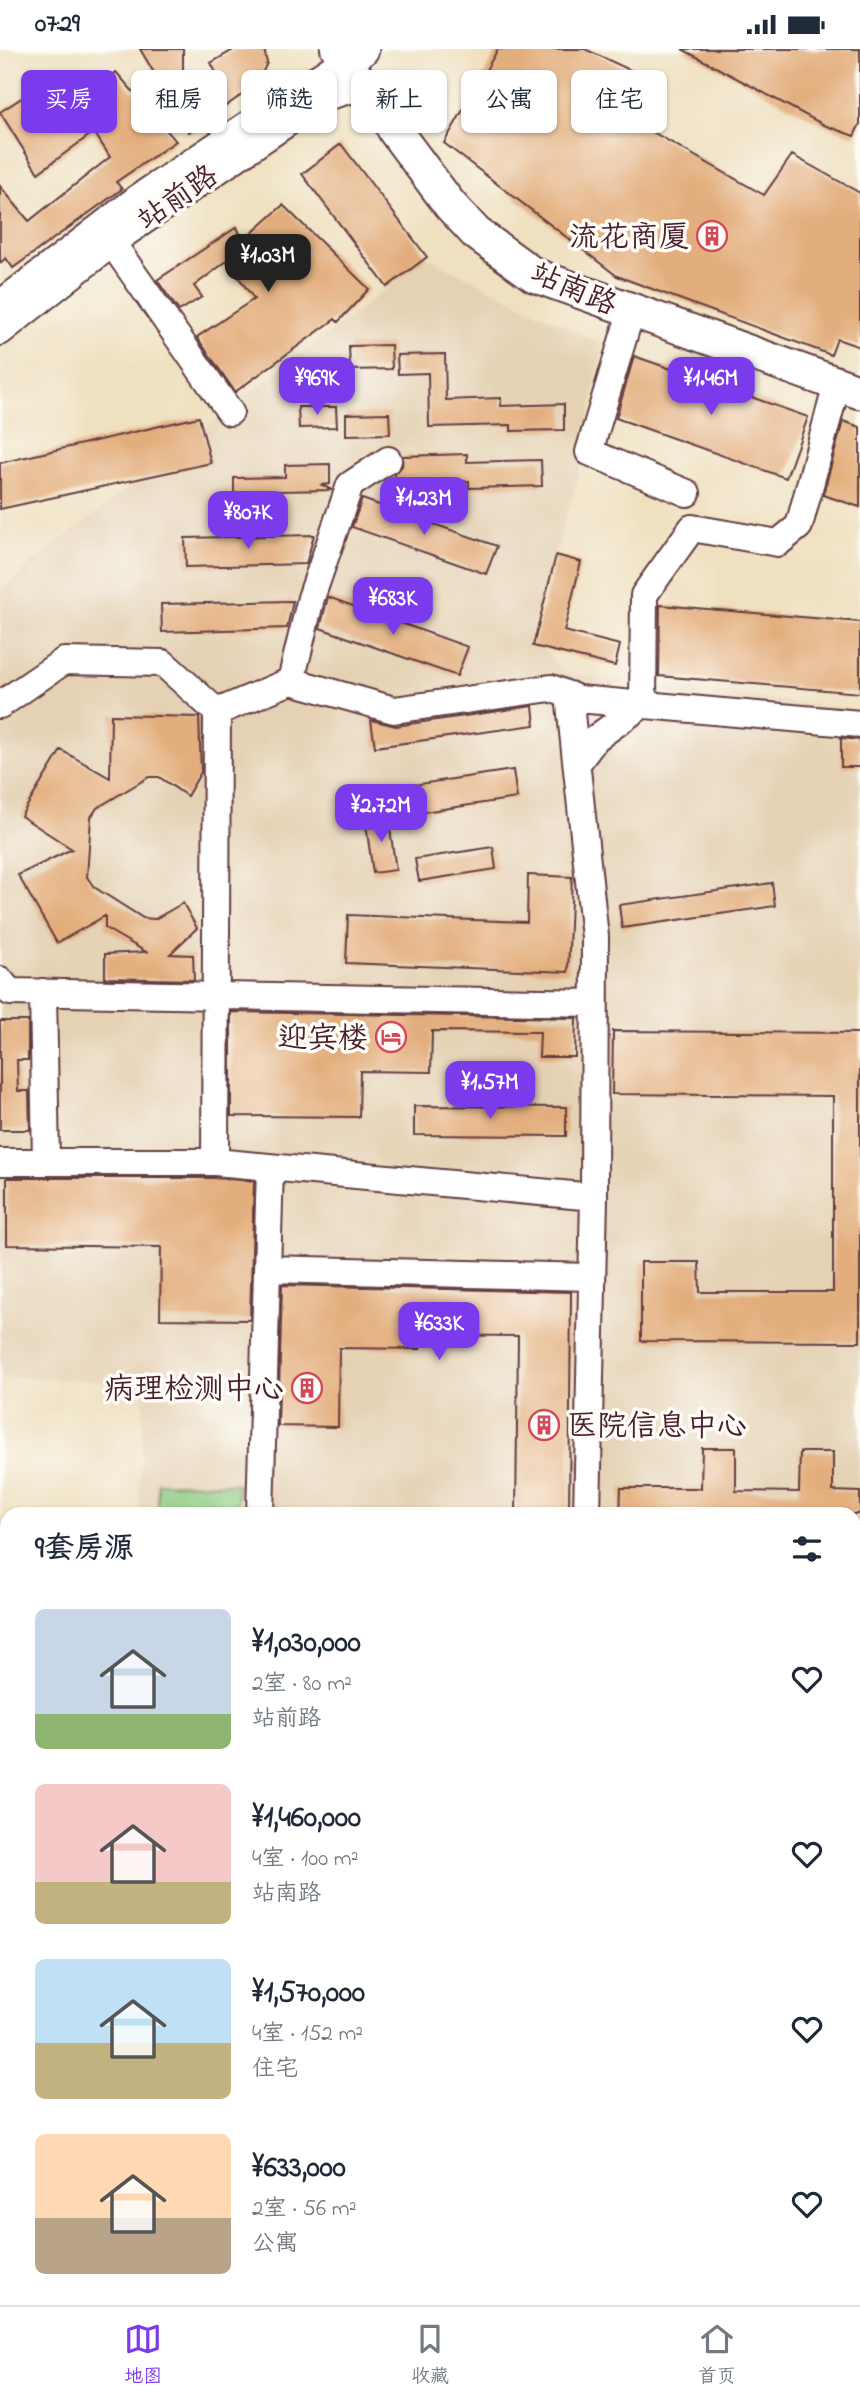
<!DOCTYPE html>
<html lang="zh">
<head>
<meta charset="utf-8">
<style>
  :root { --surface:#fff; --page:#f2f2f3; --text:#1f2937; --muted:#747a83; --line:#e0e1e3; --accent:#7c3aed }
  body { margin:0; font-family:"Indie Flower","LXGW WenKai TC",sans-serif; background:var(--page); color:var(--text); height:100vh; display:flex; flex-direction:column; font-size:26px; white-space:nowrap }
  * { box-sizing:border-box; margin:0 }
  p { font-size:23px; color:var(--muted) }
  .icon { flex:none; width:38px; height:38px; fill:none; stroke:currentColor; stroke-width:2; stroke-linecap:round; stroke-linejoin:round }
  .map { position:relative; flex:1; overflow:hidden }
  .side { position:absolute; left:0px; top:1458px; width:861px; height:800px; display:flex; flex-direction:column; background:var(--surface); border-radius:21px 21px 0 0; box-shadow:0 2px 5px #0004 }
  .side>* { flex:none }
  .hud { position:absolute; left:21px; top:21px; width:819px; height:63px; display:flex; gap:14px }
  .price { position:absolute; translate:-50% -60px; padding:0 16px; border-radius:14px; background:var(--accent); color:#fff; font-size:23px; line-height:46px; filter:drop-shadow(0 2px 4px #0008) }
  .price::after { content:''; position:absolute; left:50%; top:42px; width:21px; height:16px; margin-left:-10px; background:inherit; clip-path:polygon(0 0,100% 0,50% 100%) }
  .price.selected { background:#222; color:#fff }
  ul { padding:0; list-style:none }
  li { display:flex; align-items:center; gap:21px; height:175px; padding:0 35px }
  li span { display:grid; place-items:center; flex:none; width:196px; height:140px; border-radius:10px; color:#555 }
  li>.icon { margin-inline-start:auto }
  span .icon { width:84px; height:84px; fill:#fffc; stroke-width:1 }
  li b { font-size:30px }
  h2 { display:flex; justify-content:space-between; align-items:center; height:84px; padding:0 35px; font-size:30px }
  .chip { padding:0 24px; border-radius:10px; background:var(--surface); box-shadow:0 2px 5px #0004; font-size:24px; line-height:63px }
  .chip.selected { background:var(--accent); color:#fff }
  .status { display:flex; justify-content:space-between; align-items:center; height:49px; padding:0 35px; background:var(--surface); direction:ltr }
  .status svg { height:19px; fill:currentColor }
  .dock { display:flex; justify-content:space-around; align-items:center; height:98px; border-top:2px solid var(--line); background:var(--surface); font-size:19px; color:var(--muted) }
  .dock a { display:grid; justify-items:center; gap:4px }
  .dock .selected { color:var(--accent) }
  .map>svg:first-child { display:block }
  .built { fill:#e5d1b4 }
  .green { fill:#8ecc83; stroke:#6c7657; stroke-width:2 }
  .water { fill:#85b9f3; stroke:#686c8f; stroke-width:2 }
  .building { fill:#e3ae7d }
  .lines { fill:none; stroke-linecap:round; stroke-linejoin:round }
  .minor-casing { stroke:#633c41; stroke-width:30 }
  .major-casing { stroke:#633c41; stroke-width:37 }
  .path { stroke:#633c41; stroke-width:3.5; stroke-dasharray:2 5; stroke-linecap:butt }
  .minor { stroke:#fff; stroke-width:26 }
  .major { stroke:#fff; stroke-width:33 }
  .labels { text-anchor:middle; stroke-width:7; stroke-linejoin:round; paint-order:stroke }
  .street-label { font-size:30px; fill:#4a1f2b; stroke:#fdfcf7 }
  .poi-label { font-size:30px; fill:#4a1f2b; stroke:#fdfcf7; text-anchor:end }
</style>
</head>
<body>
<div class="status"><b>07:29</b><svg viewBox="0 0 49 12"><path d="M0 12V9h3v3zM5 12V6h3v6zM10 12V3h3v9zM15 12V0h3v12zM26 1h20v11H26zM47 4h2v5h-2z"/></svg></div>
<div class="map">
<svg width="860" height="2256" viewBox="0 0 860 2256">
  <rect width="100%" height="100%" fill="#fdfcf7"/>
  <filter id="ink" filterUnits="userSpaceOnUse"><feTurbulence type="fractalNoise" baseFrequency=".0143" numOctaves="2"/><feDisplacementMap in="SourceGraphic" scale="14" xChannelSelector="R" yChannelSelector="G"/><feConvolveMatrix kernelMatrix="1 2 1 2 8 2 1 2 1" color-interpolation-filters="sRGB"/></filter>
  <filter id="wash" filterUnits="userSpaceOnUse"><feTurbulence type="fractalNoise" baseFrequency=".00686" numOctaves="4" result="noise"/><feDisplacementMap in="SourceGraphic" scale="28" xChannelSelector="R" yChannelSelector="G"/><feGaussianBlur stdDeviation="1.57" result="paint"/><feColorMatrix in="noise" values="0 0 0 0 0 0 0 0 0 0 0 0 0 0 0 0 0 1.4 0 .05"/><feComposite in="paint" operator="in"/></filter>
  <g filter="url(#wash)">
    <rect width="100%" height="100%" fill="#efe0c0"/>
    <path class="built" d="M427 208 603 296 579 424 530 588 566 624 860 662V1796L854 1797V1465H139L144 1333 0 1328V542L47 502Z"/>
    <path class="green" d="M158 1434 238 1435 237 1465H158Z
      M7 2030V2250H812V2256H0V2034Z"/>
    <path class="water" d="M7 2111V2250H88L119 2254 125 2250H762L763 2256H0V2115Z"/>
    <g id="blocks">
      <path class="building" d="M140 0H183V52L218 27 211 14 235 0H264L267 14 257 35 189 83Z
        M498 0H585L656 33 637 74 764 146 792 106 860 144V298L837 290 831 306 617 227 444 94Z
        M682 0H860V75L854 87 824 76Z
        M116 23 176 92 116 133 122 140 13 219 6 209 0 214V137L29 172 110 108 94 83 38 124 0 63 34 41 49 65Z
        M341 95 427 208 387 238 302 125Z
        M283 156 369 240 338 273 335 270 235 343 197 288 254 250 227 212 194 237 202 248 179 262 157 231 237 178 243 192Z
        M391 296 392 320 350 321 349 297Z
        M445 305 446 351 501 349V357L564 355V381L511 382V376L429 378 428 324 398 325 397 306Z
        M634 307 808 368 786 429 616 369Z
        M298 358H336L337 378 299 379Z
        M389 364 390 385 346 386V365Z
        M199 368 211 414 0 460V414Z
        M843 372 860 378V458L823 446Z
        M467 405V413L541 411 542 437 469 439V432L395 434V425L402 417 403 407Z
        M330 415V435L322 436 332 441 277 442V449L234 450V429L285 428V416Z
        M362 450 497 497 486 525 352 478Z
        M314 486 306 515 186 518 185 489Z
        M556 506 581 513 564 582 620 596 615 617 533 597Z
        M328 548 468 598 457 627 320 579Z
        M293 552 287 579 162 583 161 555Z
        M660 556 860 573V644L659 627Z
        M533 657 535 676 375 698 371 671 396 677Z
        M111 666 199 668 201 723 187 747 159 728H149L97 759 91 768 87 828 94 838 143 869 155 870 183 854 197 879 170 905 193 906 194 931 105 929V905L146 903 105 879V867L57 894 18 826 72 800 21 767 61 701 110 729Z
        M841 689 860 691V718H841Z
        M513 721 517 749 390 768 386 740Z
        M388 766 396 821 373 824 365 769Z
        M493 798 496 820 419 832 415 810Z
        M528 826 572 828 568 923 346 914 348 866 527 873Z
        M772 834 775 857 622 879 619 856Z
        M231 963 576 969 575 1008H539L540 983 432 982 431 1023 360 1022 359 1068 231 1067Z
        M0 972H28V1011H17L18 1042H29L30 1081H0Z
        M613 982 860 984V1293L641 1292V1213H699L700 1243H833V1047L612 1045Z
        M414 1057 566 1058V1087L414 1086Z
        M7 1129H214L254 1132 250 1271 160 1270 161 1198 7 1196Z
        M282 1236 571 1243 569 1465H516L518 1287 420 1286V1300L339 1299 338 1378 278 1377Z
        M702 1399H736V1442L799 1443 800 1403H833V1442L860 1443V1465H620L621 1439H701Z"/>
    </g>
  </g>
  <g filter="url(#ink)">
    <use href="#blocks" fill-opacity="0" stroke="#633c41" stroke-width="2"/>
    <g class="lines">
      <g class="minor-casing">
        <path id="minor" d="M112 194 230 363
          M0 255 139 148 343 12 334 0
          M631 263 589 403 687 444
          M0 283 120 188 290 72 332 46 356 39 368 42
          M291 632 311 549 350 436 388 411
          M569 646 595 888 594 1148 587 1465
          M0 656 64 612 163 614 217 663
          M578 713 596 689 643 655 644 546 692 479 778 494 799 477 837 335
          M0 931 10 943 594 954
          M43 943 46 1113
          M0 1113H215L594 1148
          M215 1113 217 663 291 632 394 661 551 639 578 650 860 675
          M267 1220 592 1228
          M260 1465 270 1118
          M854 1843 860 1842
          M854 1875 860 1874
          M0 1974 7 1973
          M0 2004 7 2002"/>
      </g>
      <g class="major-casing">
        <path id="major" d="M362 0 343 12 385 63 395 82 450 156 476 184 534 226 860 343"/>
      </g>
      <path class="path" d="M854 1931 860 1929
        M854 2032 860 2030
        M0 2081 7 2076
        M794 2250V2256"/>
      <use href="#minor" class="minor"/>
      <use href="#major" class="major"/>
    </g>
  </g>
  <defs>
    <g id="building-ring" transform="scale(1.575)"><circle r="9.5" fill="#fdfcf7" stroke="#d1495b" stroke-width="1.5"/><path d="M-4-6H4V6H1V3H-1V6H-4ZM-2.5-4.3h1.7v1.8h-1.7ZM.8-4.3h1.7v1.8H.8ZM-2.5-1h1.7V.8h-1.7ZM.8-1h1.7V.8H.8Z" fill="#d1495b"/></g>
    <g id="hotel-ring" transform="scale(1.575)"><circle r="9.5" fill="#fdfcf7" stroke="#d1495b" stroke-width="1.5"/><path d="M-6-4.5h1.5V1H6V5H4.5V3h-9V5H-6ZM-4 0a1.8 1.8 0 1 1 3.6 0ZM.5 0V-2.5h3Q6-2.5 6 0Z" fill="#d1495b"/></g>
  </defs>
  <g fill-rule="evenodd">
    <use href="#building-ring" x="712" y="187"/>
    <use href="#hotel-ring" x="391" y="988"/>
    <use href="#building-ring" x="307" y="1339"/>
    <use href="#building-ring" x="544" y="1376"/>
  </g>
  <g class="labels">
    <g class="street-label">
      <text transform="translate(177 148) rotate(-35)" y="10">站前路</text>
      <text transform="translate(574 239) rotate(23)" y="10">站南路</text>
    </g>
    <g class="poi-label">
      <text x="689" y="197">流花商厦</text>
      <text x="368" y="998">迎宾楼</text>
      <text x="284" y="1349">病理检测中心</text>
      <text x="567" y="1386" text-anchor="start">医院信息中心</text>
    </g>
  </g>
</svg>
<b class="price selected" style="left:268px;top:245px">¥1.03M</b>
<b class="price" style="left:317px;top:368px">¥969K</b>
<b class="price" style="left:711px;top:368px">¥1.46M</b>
<b class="price" style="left:424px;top:488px">¥1.23M</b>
<b class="price" style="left:248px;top:502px">¥807K</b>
<b class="price" style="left:393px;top:588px">¥683K</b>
<b class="price" style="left:381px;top:795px">¥2.72M</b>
<b class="price" style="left:490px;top:1072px">¥1.57M</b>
<b class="price" style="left:439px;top:1313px">¥633K</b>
<div class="hud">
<a class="chip selected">买房</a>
<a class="chip">租房</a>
<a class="chip">筛选</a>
<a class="chip">新上</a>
<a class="chip">公寓</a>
<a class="chip">住宅</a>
</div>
<section class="side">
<h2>9套房源<svg class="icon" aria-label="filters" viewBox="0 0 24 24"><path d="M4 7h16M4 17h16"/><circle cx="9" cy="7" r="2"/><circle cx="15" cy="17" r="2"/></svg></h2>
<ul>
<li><span style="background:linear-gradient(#c9d6e8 75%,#8fb573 0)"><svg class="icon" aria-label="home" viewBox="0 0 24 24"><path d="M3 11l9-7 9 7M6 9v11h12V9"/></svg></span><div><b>¥1,030,000</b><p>2室 · 80 m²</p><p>站前路</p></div><svg class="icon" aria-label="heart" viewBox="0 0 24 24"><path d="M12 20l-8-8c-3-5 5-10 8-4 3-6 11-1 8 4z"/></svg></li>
<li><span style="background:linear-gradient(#f6c9c9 70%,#c2b280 0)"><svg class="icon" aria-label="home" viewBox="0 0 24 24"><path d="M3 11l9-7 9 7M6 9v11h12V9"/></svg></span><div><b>¥1,460,000</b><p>4室 · 100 m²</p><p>站南路</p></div><svg class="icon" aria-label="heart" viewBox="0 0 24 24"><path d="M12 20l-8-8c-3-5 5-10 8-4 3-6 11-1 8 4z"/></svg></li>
<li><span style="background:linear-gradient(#bfe0f5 60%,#c2b280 0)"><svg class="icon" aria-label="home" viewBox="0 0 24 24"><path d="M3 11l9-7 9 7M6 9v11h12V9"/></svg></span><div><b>¥1,570,000</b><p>4室 · 152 m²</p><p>住宅</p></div><svg class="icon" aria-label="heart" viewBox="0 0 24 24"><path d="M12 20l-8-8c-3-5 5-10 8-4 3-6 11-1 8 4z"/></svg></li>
<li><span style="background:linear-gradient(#ffd9b3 60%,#b9a48a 0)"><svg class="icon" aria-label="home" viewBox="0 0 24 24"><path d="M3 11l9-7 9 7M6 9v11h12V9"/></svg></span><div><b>¥633,000</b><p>2室 · 56 m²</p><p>公寓</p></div><svg class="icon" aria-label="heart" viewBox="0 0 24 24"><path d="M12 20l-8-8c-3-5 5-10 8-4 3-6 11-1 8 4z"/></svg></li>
</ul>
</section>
</div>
<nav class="dock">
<a class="selected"><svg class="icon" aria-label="map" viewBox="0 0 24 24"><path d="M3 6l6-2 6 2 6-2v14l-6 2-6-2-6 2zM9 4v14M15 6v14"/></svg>地图</a>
<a><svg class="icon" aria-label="saved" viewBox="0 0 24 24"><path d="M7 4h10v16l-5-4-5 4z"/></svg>收藏</a>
<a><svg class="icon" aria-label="home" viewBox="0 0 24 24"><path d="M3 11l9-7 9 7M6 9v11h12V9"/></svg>首页</a>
</nav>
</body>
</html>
